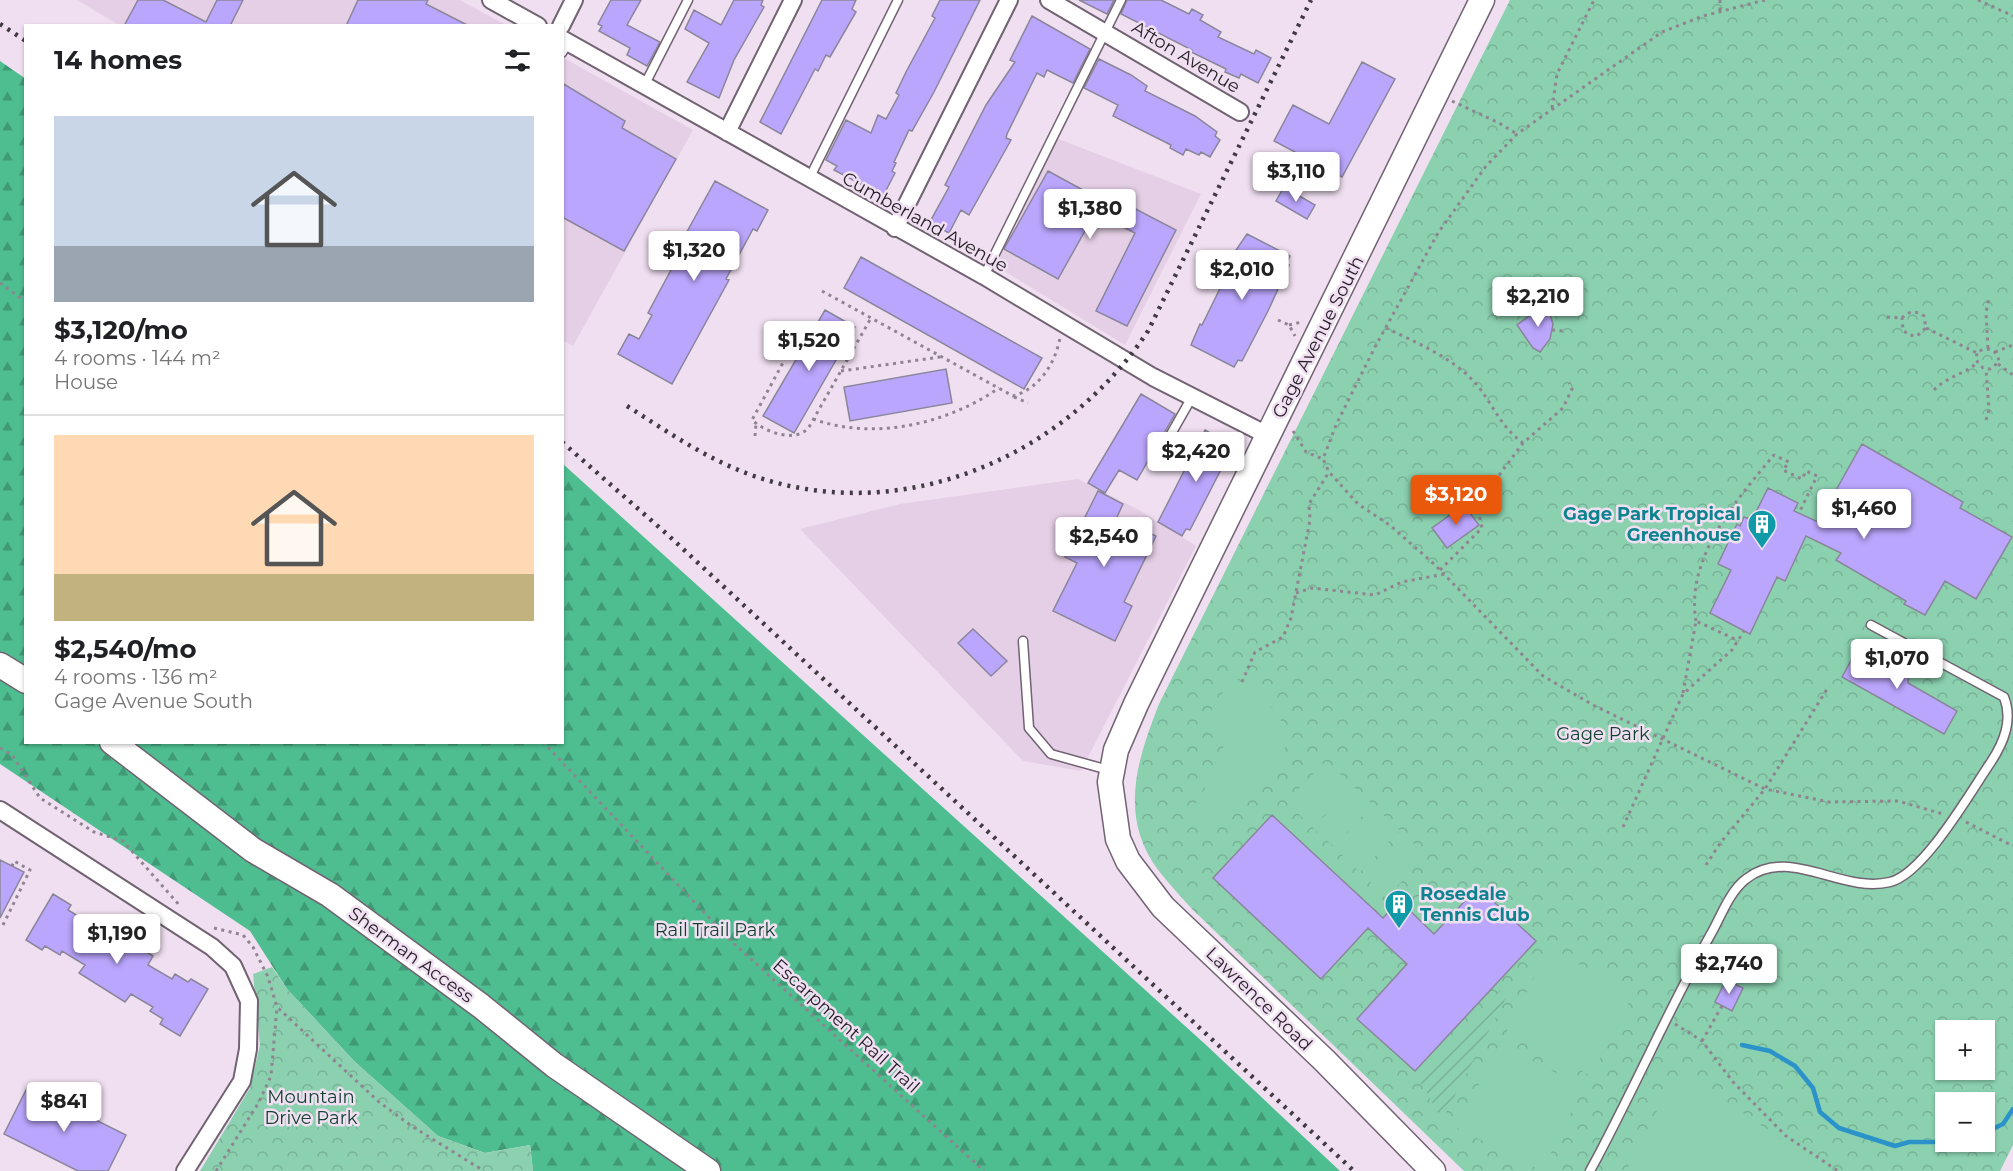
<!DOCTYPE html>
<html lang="en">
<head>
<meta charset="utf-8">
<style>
  :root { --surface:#fff; --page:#f2f2f2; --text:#202124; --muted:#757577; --line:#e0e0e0; --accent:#ea580c }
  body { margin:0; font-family:Montserrat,sans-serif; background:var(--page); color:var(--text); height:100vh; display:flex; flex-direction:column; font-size:22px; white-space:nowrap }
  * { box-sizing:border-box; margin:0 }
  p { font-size:20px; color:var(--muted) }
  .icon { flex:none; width:33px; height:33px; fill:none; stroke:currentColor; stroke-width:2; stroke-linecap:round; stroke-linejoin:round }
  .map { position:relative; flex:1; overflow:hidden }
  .sheet { position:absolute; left:24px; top:24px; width:540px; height:720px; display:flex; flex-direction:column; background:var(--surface); border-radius:0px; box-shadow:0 2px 4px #0004 }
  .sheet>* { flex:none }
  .buttons { position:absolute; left:1935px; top:1020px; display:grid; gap:12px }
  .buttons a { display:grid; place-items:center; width:60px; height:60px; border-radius:0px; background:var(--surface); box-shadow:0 2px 4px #0004; font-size:30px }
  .price { position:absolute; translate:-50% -51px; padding:0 14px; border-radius:6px; background:#fff; color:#222; font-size:20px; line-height:39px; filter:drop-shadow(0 2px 3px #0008) }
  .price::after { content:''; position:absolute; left:50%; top:36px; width:18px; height:14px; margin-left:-9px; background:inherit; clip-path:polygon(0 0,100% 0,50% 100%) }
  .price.on { background:var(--accent); color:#fff }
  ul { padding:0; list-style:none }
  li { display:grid; align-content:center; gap:12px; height:318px; padding:0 30px }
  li+li { border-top:2px solid var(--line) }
  li span { display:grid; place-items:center; height:186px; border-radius:0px; color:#555 }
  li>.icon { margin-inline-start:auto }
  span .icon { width:108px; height:108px; fill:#fffc; stroke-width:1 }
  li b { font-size:26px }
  h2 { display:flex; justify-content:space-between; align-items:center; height:72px; padding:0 30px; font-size:26px }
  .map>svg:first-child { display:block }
  .built { fill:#e5cfe6 }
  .forest { fill:url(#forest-firs) }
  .park { fill:url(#park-crowns); fill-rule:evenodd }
  .garden { fill:url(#garden-furrows) }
  .pitch { fill:#8bd0af }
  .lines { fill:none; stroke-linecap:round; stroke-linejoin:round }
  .stream { stroke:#2b93ca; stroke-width:4.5 }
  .building { fill:#bba6fd; stroke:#8a869a; stroke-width:1.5 }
  .lane-casing { stroke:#716372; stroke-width:11 }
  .street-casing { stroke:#716372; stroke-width:20 }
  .secondary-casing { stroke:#716372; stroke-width:27 }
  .path { stroke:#908491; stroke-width:3; stroke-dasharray:3 4.5; stroke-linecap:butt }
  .lane { stroke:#fff; stroke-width:8 }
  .street { stroke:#fff; stroke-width:16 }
  .secondary { stroke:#fff; stroke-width:24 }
  .rail { stroke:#423a43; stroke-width:4.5; stroke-dasharray:3 6; stroke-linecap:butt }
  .labels { text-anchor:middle; stroke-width:5; stroke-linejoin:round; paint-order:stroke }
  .street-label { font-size:18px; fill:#231d24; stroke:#f0dff1 }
  .culture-label { font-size:18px; font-weight:bold; fill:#0d838f; stroke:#f0dff1; text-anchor:end }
  .park-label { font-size:18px; fill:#134330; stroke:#f0dff1 }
</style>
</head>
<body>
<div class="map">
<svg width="2013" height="1171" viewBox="0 0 2013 1171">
  <defs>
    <pattern id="forest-firs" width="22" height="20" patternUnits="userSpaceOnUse" patternTransform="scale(1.5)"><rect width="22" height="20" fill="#4ebe90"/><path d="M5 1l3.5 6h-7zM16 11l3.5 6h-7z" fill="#409a75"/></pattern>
    <pattern id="park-crowns" width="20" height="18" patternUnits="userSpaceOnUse" patternTransform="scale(1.5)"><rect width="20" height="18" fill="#8bd0af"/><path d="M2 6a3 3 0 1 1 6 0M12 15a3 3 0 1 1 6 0" fill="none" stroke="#78b296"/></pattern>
    <pattern id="garden-furrows" width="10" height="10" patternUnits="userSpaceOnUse" patternTransform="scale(1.5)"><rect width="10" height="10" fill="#8bd0af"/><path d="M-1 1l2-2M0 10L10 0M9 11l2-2" fill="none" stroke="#78b296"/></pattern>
  </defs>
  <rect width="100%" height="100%" fill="#f0dff1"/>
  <path class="built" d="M77 0H460L506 25H119Z
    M562 57 693 130 573 346 562 340Z
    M1056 138 1201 194 1125 345 991 263Z
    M1078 479 1139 510 1196 546 1081 771 1023 761 800 529 900 504Z"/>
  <path class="forest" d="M0 61 26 79V742H562L563 464 1205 1044 1340 1171H533L530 1145 485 1153 438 1136 355 1062 287 989 250 931 0 764Z"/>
  <path class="park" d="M1510 0H2013V1145L2000 1171H1464L1193 910C1181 897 1169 884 1159 871 1118 817 1137 760 1159 704ZM1946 1030H1984V1070H1946ZM1946 1102H1984V1142H1946Z
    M272 967 287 989 355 1062 438 1136 485 1153 530 1145 533 1171H200L250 1088 260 1045 253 974Z"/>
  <path class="garden" d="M1500 990 1507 996 1442 1120 1420 1081Z"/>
  <path class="pitch" d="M1233 677C1258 690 1272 707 1288 731L1284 753 1213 831 1194 823 1191 811C1206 792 1214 766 1225 743L1211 711Z
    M1326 761 1346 779 1306 821 1286 802Z
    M1353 786 1373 805 1333 846 1313 828Z
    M1380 812 1400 830 1360 872 1340 853Z
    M1407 837 1426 856 1386 898 1367 879Z
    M1548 949 1634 992 1591 1076 1506 1033Z
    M1499 1044 1584 1087 1542 1171 1457 1128Z
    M1692 1078 1817 1164 1813 1171H1626L1672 1082Z"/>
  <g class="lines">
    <path class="stream" d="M1742 1045 1770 1051 1795 1066 1813 1088 1820 1112 1839 1128 1895 1146 1909 1142H1946
      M1984 1133 2003 1124 2013 1109"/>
  </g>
  <path class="building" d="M138 0H163L206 22 217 0H243L230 26H124Z
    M358 0H428L426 4 469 26H346Z
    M611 0H641L627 25 660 42 647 66 627 55 630 48 599 31 602 26 598 24Z
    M734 0H763L761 5 764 7 734 60 719 98 687 82 709 43 685 29 694 10 721 25Z
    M822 0H856L852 9 856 12 830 57 826 55 818 71 815 69 781 134 760 122Z
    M940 0H980L934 92 912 131 909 130 894 162 896 163 892 171 895 173 883 196 834 170 837 166 826 160 846 120 871 133 878 115 886 119 899 95 896 93 906 72 935 18 932 16Z
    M1079 0H1114L1107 14Z
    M1127 0H1161L1189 14 1192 9 1203 15 1200 20 1221 32 1218 37 1254 54 1256 50 1271 58 1258 83 1241 74 1239 78 1225 72 1226 69 1191 52 1192 50 1121 14Z
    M1032 16 1090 49 1073 83 1047 70 1044 77 1037 73 1007 134 1006 138 1011 140 969 215 961 210 949 233 932 224V218L949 187 945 185 986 105 1015 62 1010 60Z
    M1099 59 1131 75 1147 86 1145 91 1195 116 1217 132 1215 136 1220 140 1210 157 1201 152 1199 155 1186 149 1183 155 1170 148 1171 145 1113 116 1118 105 1084 88Z
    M1362 62 1395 79 1342 177 1274 141 1293 105 1329 124Z
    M562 83 625 121 622 128 676 159 624 251 562 217Z
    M1048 171 1103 201 1107 194 1176 230 1127 326 1096 311 1135 233 1095 213 1058 279 1004 249Z
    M715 181 768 210 757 231 753 229 726 279 729 280 672 384 618 354 629 334 639 339 652 315 648 313 672 268 668 266Z
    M1284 187 1315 205 1307 219 1276 201Z
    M1247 234 1290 256 1286 264 1289 265 1268 311 1242 361 1238 360 1234 367 1191 345 1200 324 1202 325 1237 254 1234 253Z
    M861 257 1042 358 1024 389 844 288Z
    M1538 304 1547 305 1553 324 1550 339 1540 352 1533 348 1517 325 1537 310Z
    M825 310 855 327 794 433 763 416Z
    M946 369 952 403 850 421 844 387Z
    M1141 394 1175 414 1137 480 1119 470 1105 493 1088 483Z
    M1205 430 1233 446 1190 530 1186 529 1182 536 1158 522Z
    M1862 444 1963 502 1960 508 2012 537 1976 599 1945 581 1925 615 1904 604 1906 601 1836 560 1841 553 1806 536 1785 581 1777 577 1750 634 1710 613 1731 570 1718 564 1737 524 1740 526 1744 517 1752 520 1768 488 1798 503 1794 511 1818 522Z
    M1098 491 1123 504 1117 517 1156 536 1124 602 1132 606 1115 641 1053 611 1077 563 1065 557Z
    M1464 505 1479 525 1447 548 1432 528Z
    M973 629 1007 661 991 676 958 643Z
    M1858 648 1874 653 1909 675 1908 683 1957 711 1944 734 1842 677Z
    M1272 815 1383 918 1395 905 1400 909 1404 905 1434 934 1478 887 1536 941 1415 1071 1357 1019 1407 964 1368 928 1321 979 1213 878Z
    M0 860 24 872 0 918Z
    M53 894 71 905 68 910 83 919 81 923 103 936 108 928 153 956 148 965 172 979 175 974 188 982 191 979 208 989 180 1036 160 1024 163 1019 150 1011 153 1007 131 994 125 1002 79 973 85 965 62 951 60 955 45 946 42 950 26 940Z
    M1726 980 1743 988 1732 1011 1715 1002Z
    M28 1086 126 1135 108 1171H78L4 1134Z"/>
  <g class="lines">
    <g class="lane-casing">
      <path id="lane" d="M562 53 568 43
        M644 86 688 0
        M809 179 898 0
        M984 276 1121 0
        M1158 457 1192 397
        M1023 641 1029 728 1051 754 1112 771
        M1590 1171C1633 1092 1668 1010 1712 932 1721 916 1730 891 1746 879 1789 845 1841 894 1890 882 1924 874 1971 791 1991 762 2004 742 2013 720 2004 697L1871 625"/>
    </g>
    <g class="street-casing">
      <path id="street" d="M491 0 538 26
        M1049 0 1240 112
        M561 26 574 0
        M562 39 984 276 1153 377 1269 436
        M727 132 793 0
        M895 228 1009 0
        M0 810 212 947 233 966 249 1001 248 1049 242 1081 185 1171"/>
    </g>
    <g class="secondary-casing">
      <path id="secondary" d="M0 665 26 681
        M112 742 253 850 330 895 481 1006 554 1065 708 1171
        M1433 1171 1324 1060 1163 907 1128 861 1118 839 1110 782 1116 750 1136 704 1482 0"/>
    </g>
    <path class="path" d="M1720 0V12
      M1765 0 1703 16 1662 32 1517 134 1486 166 1438 233 1375 347 1336 425 1323 459 1329 472 1358 504 1391 526 1435 565 1543 676 1595 706 1765 789 1829 802 1898 801 1943 814
      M1978 0 2013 16
      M1452 101 1499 123 1517 134
      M1552 108 1557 74 1594 0
      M0 283 26 302
      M822 291 1013 396C1039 389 1055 364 1060 338
      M1887 317 1902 318C1908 311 1916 310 1924 316L1926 328 1917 336 1909 335 1903 330 1902 318
      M1278 320 1289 325 1295 336
      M1289 325 1302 322
      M1386 328C1417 343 1454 358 1477 385 1494 406 1500 426 1523 443
      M1926 328 1977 353C1987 345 1998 350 1999 362L1990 369 1983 368 1976 360 1977 353
      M799 330 798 335 752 420C765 432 796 444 809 427L871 318
      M1552 330 1563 331
      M1988 348 1986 313 1989 297
      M1995 352 2013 345
      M1998 364 2013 375
      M841 371 940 357
      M1934 390C1946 377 1963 375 1977 363
      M1014 397 1028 403
      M813 419C874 441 947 424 999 388
      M1986 420 1989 410 1986 369
      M1293 431 1306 452 1323 459
      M755 436 756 423
      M1440 570 1482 528 1477 505 1523 443 1563 408 1572 389 1569 383
      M1296 593 1312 588 1375 595 1402 582 1445 574
      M1696 621C1685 559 1736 500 1774 455L1789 462 1783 470 1802 479 1806 471 1817 476 1799 513
      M1242 682 1255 652 1283 637 1291 618 1310 520 1309 504 1329 472
      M1683 693 1696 621 1739 641
      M543 742 731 941 984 1171
      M0 748 12 755 40 798 94 832 123 841 180 906
      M1966 822 2013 846
      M1623 827 1683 694 1732 650 1744 631
      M1706 865 1721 842 1765 789 1829 686
      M3 925 30 870 14 861 12 866
      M214 928 243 935 253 947 268 977 277 1007 379 1102 413 1127 484 1171
      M1675 1024 1702 1041 1733 1082 1786 1136 1838 1171
      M1702 1041 1722 1006
      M216 1171 259 1102 271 1076 277 1007"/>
    <use href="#lane" class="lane"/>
    <use href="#street" class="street"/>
    <use href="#secondary" class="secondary"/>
    <path class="rail" d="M0 24 26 41
      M627 406C668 432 708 460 754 476 902 527 1064 458 1148 331L1311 0
      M562 442 668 535 1354 1171"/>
  </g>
  <defs>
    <g id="building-pin" transform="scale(1.5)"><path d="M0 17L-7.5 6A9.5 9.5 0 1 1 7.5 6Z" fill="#0f9aa8" stroke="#f0dff1"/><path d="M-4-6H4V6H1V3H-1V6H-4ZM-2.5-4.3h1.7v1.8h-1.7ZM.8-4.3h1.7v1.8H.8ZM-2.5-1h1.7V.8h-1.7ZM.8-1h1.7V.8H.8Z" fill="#fff"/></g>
  </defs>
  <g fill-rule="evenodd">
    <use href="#building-pin" x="1762" y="524"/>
    <use href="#building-pin" x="1399" y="904"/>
  </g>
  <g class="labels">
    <g class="street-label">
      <text transform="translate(1186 57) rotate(31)" y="6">Afton Avenue</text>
      <text transform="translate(925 222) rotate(29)" y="6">Cumberland Avenue</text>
      <text transform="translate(1318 337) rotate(-63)" y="6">Gage Avenue South</text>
      <text transform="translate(411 955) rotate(36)" y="6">Sherman Access</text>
      <text transform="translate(1259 999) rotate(44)" y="6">Lawrence Road</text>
      <text transform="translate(846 1026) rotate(42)" y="6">Escarpment Rail Trail</text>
    </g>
    <g class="culture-label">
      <text x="1741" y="520">Gage Park Tropical<tspan x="1741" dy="21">Greenhouse</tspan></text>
      <text x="1420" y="900" text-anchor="start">Rosedale<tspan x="1420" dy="21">Tennis Club</tspan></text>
    </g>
    <g class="park-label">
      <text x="1603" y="740">Gage Park</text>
      <text x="715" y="936">Rail Trail Park</text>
      <text x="311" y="1103">Mountain<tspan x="311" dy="21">Drive Park</tspan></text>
    </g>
  </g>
</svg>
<div class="buttons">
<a>+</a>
<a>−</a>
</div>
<b class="price" style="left:1296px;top:203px">$3,110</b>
<b class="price" style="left:1090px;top:240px">$1,380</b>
<b class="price" style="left:694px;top:282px">$1,320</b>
<b class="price" style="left:1242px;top:301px">$2,010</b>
<b class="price" style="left:1538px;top:328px">$2,210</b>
<b class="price" style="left:809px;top:372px">$1,520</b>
<b class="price" style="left:1196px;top:483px">$2,420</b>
<b class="price on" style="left:1456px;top:526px">$3,120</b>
<b class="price" style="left:1864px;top:540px">$1,460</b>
<b class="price" style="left:1104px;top:568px">$2,540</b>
<b class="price" style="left:1897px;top:690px">$1,070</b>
<b class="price" style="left:117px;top:965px">$1,190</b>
<b class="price" style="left:1729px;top:995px">$2,740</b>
<b class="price" style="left:64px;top:1133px">$841</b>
<section class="sheet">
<h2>14 homes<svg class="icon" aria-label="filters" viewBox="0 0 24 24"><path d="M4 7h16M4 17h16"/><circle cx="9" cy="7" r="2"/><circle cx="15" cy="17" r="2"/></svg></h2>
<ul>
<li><span style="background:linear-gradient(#c9d6e8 70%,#9aa5b1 0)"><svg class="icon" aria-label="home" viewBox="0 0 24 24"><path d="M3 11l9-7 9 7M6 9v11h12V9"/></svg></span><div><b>$3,120/mo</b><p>4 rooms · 144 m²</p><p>House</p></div></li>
<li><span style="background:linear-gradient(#ffd9b3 75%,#c2b280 0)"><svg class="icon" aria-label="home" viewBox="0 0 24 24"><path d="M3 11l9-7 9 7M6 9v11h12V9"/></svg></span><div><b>$2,540/mo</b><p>4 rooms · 136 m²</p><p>Gage Avenue South</p></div></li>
</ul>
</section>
</div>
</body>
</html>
